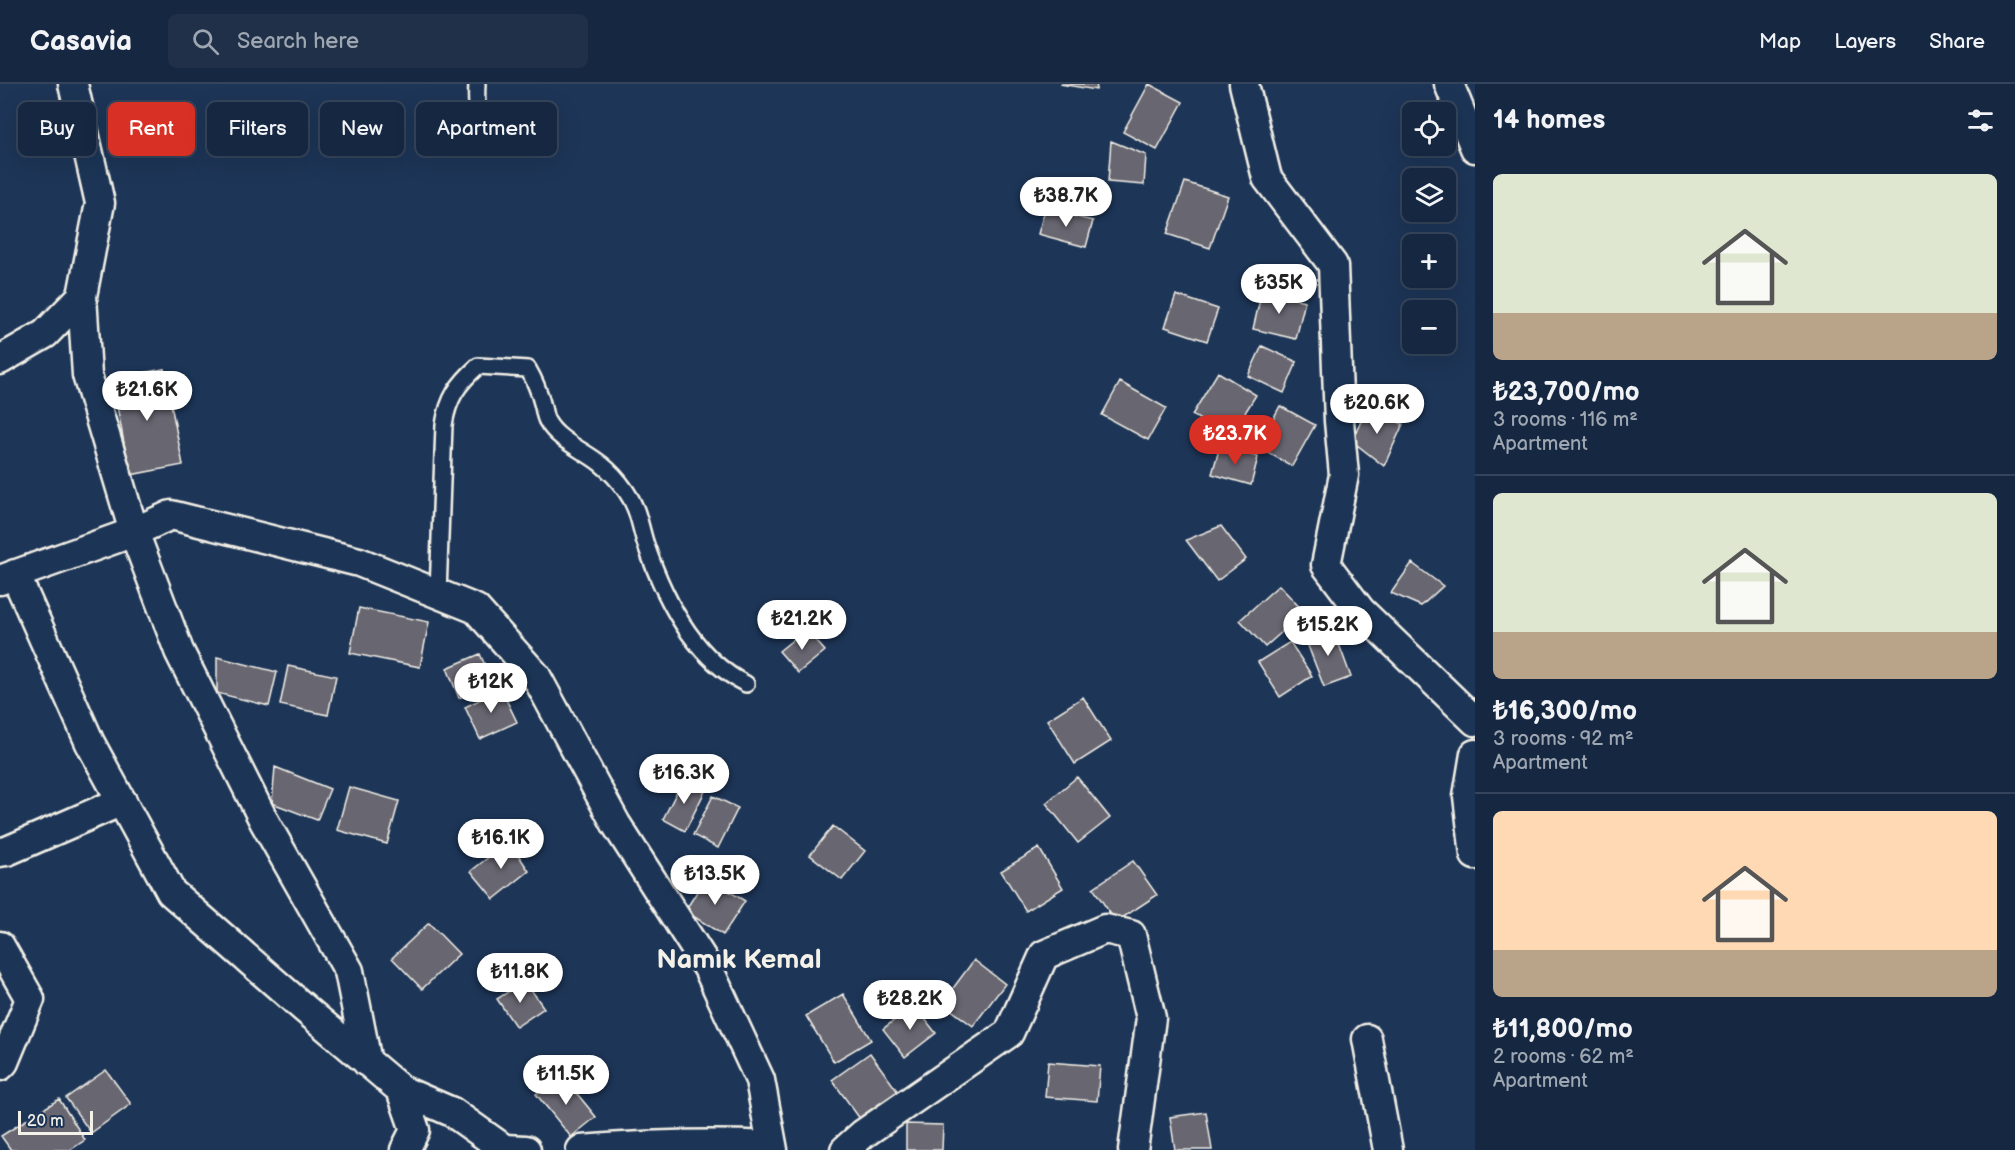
<!DOCTYPE html>
<html lang="en">
<head>
<meta charset="utf-8">
<style>
  :root { --surface:#162841; --page:#1f3048; --text:#f1f3f6; --muted:#9ea6b1; --line:#35445a; --accent:#d93025 }
  body { margin:0; font-family:"Balsamiq Sans",sans-serif; background:var(--page); color:var(--text); height:100vh; display:flex; flex-direction:column; font-size:22px; white-space:nowrap }
  * { box-sizing:border-box; margin:0 }
  p { font-size:20px; color:var(--muted) }
  .icon { flex:none; width:33px; height:33px; fill:none; stroke:currentColor; stroke-width:2; stroke-linecap:round; stroke-linejoin:round }
  .map { position:relative; flex:1; overflow:hidden }
  .side { display:flex; flex-direction:column; background:var(--surface); width:540px }
  .side>* { flex:none }
  .hud { position:absolute; left:18px; top:18px; width:570px; height:54px; display:flex; gap:12px }
  .fabs { position:absolute; left:1402px; top:18px; display:grid; gap:12px }
  .fabs a { display:grid; place-items:center; width:54px; height:54px; border-radius:9px; background:var(--surface); box-shadow:0 6px 24px #0002,0 0 0 2px var(--line); font-size:30px }
  .scale { position:absolute; left:18px; bottom:15px; width:75px; box-sizing:border-box; padding-left:6px; border:3px solid #f4f1e8; border-top:0; font-size:16px; line-height:21px; white-space:nowrap; color:#f4f1e8; -webkit-text-stroke:4px #1d3557; paint-order:stroke }
  .price { position:absolute; translate:-50% -51px; padding:0 14px; border-radius:21px; background:#fff; color:#222; font-size:20px; line-height:39px; filter:drop-shadow(0 2px 3px #0008) }
  .price::after { content:''; position:absolute; left:50%; top:36px; width:18px; height:14px; margin-left:-9px; background:inherit; clip-path:polygon(0 0,100% 0,50% 100%) }
  .price.current { background:var(--accent); color:#fff }
  ul { padding:0; list-style:none }
  li { display:grid; align-content:center; gap:12px; height:318px; padding:0 18px }
  li+li { border-top:2px solid var(--line) }
  li span { display:grid; place-items:center; height:186px; border-radius:9px; color:#555 }
  li>.icon { margin-inline-start:auto }
  span .icon { width:108px; height:108px; fill:#fffc; stroke-width:1 }
  li b { font-size:26px }
  h2 { display:flex; justify-content:space-between; align-items:center; height:72px; padding:0 18px; font-size:26px }
  .pill { padding:0 21px; border-radius:9px; background:var(--surface); box-shadow:0 6px 24px #0002,0 0 0 2px var(--line); font-size:21px; line-height:54px }
  .pill.current { background:var(--accent); color:#fff }
  header { display:flex; align-items:center; gap:36px; box-sizing:border-box; height:84px; padding:0 30px; background:var(--surface); border-bottom:2px solid var(--line) }
  header strong { font-size:28px }
  nav { display:flex; gap:33px; margin-inline-start:auto; font-size:21px }
  .search { width:420px; height:54px; background:var(--page); display:flex; align-items:center; gap:15px; box-sizing:border-box; padding:0 21px; border-radius:9px; color:var(--muted); font-size:22px }
  main { display:flex; flex:1; min-height:0 }
  .map>svg:first-child { display:block }
  .building { fill:#686671; stroke:#f4f1e8; stroke-width:1.5 }
  .lines { fill:none; stroke-linecap:round; stroke-linejoin:round }
  .service-casing { stroke:#f4f1e8; stroke-width:20 }
  .minor-casing { stroke:#f4f1e8; stroke-width:33 }
  .service { stroke:#1d3557; stroke-width:15 }
  .minor { stroke:#1d3557; stroke-width:28 }
  .labels { text-anchor:middle; stroke-width:6; stroke-linejoin:round; paint-order:stroke }
  .district-label { font-size:27px; font-weight:bold; fill:#f4f1e8; stroke:#1d3557 }
</style>
</head>
<body>
<header>
<strong>Casavia</strong>
<div class="search"><svg class="icon" aria-label="search" viewBox="0 0 24 24"><circle cx="10" cy="10" r="6"/><path d="M15 15l6 6"/></svg>Search here</div>
<nav><a>Map</a><a>Layers</a><a>Share</a></nav>
</header>
<main>
<div class="map">
<svg width="1475" height="1066" viewBox="0 0 1475 1066">
  <rect width="100%" height="100%" fill="#1d3557"/>
  <filter id="ink" filterUnits="userSpaceOnUse"><feTurbulence type="fractalNoise" baseFrequency=".0167" numOctaves="2"/><feDisplacementMap in="SourceGraphic" scale="12" xChannelSelector="R" yChannelSelector="G"/><feConvolveMatrix kernelMatrix="1 2 1 2 8 2 1 2 1" color-interpolation-filters="sRGB"/></filter>
  <g filter="url(#ink)">
    <path class="building" d="M1060 0H1097L1096 6Z
      M1149 0 1183 18 1157 66 1123 48Z
      M1111 57 1146 71 1144 101 1108 98Z
      M1185 98 1228 112 1210 164 1167 150Z
      M1045 125 1093 137 1086 163 1038 150Z
      M1262 207 1305 217 1296 255 1253 245Z
      M1176 211 1218 225 1207 257 1165 243Z
      M1262 262 1297 278 1284 309 1248 292Z
      M164 285 183 381 130 391 112 295Z
      M1218 288 1256 311 1230 353 1192 331Z
      M1120 298 1166 324 1148 356 1102 331Z
      M1280 322 1315 341 1292 382 1258 363Z
      M1367 324 1403 340 1384 382 1352 357Z
      M1220 362 1258 373 1251 401 1212 390Z
      M1221 442 1246 475 1217 497 1186 456Z
      M1412 479 1443 502 1421 522 1391 509Z
      M1279 501 1304 528 1265 563 1240 536Z
      M359 524 429 538 420 583 350 569Z
      M1333 544 1351 593 1324 603 1305 554Z
      M806 545 825 567 798 589 779 567Z
      M1290 558 1312 592 1280 613 1258 578Z
      M480 570 493 599 459 614 447 584Z
      M217 573 277 588 269 622 217 609Z
      M288 582 336 592 328 631 280 621Z
      M501 605 517 638 480 655 465 623Z
      M1083 613 1111 657 1075 680 1047 636Z
      M275 683 330 705 317 736 272 719Z
      M1077 693 1110 734 1078 759 1046 719Z
      M683 696 705 707 685 747 663 735Z
      M349 703 399 717 387 760 337 746Z
      M713 712 738 724 718 764 693 751Z
      M833 742 865 767 842 796 810 771Z
      M509 757 529 787 494 815 471 787Z
      M1039 764 1063 804 1026 827 1001 787Z
      M1133 777 1157 811 1116 838 1093 804Z
      M706 793 745 817 723 851 685 827Z
      M429 839 459 870 422 905 392 874Z
      M974 876 1005 900 973 942 942 919Z
      M525 897 544 924 516 943 497 915Z
      M843 910 871 956 834 978 806 932Z
      M914 921 936 949 905 973 883 945Z
      M870 969 901 1012 863 1039 832 996Z
      M1048 978 1100 982 1097 1017 1045 1013Z
      M106 986 131 1020 91 1049 66 1014Z
      M561 990 596 1033 571 1053 536 1010Z
      M59 1015 85 1056 70 1066H11L1 1052Z
      M1206 1028 1212 1066H1175L1170 1033Z
      M906 1040 943 1041 942 1066H906Z"/>
    <g class="lines">
      <g class="service-casing">
        <path id="service" d="M477 0C476 19 476 34 488 50
          M438 510 444 341C448 314 458 300 478 282L528 285C535 297 539 307 542 319 544 325 544 332 547 337 558 357 584 366 601 380 610 387 619 397 626 407 638 424 639 438 645 458 663 512 693 574 746 600"/>
      </g>
      <g class="minor-casing">
        <path id="minor" d="M73 0 100 119 82 212 87 291 134 448 179 567 264 737 349 887 367 978
          M1244 0 1267 94 1333 181 1339 337 1344 391 1326 481 1360 526 1475 637
          M1449 0 1475 64
          M0 276 45 250 82 212
          M15 490 90 659 171 808 304 924 401 1006 415 1046 405 1066
          M0 496 134 448 171 431 359 478 476 525 536 592 616 740 708 884 760 996 773 1066
          M1475 670 1468 712 1475 771
          M0 768 7 767 122 717
          M0 862 30 915 4 978 0 982
          M1367 955 1388 1066
          M401 1006 452 1028 504 1065 526 1066
          M581 1066C645 1061 708 1059 772 1062
          M845 1066 863 1050 1009 949 1044 871 1105 845 1131 851 1151 934 1133 1066"/>
      </g>
      <use href="#service" class="service"/>
      <use href="#minor" class="minor"/>
    </g>
  </g>
  <g class="labels">
    <g class="district-label">
      <text x="739" y="884">Namık Kemal</text>
    </g>
  </g>
</svg>
<div class="fabs">
<a><svg class="icon" aria-label="locate" viewBox="0 0 24 24"><circle cx="12" cy="12" r="6"/><path d="M12 2v4M12 18v4M2 12h4M18 12h4"/></svg></a>
<a><svg class="icon" aria-label="layers" viewBox="0 0 24 24"><path d="M12 4l9 5-9 5-9-5zM3 14l9 5 9-5"/></svg></a>
<a>+</a>
<a>−</a>
</div>
<div class="scale">20 m</div>
<b class="price" style="left:1066px;top:144px">₺38.7K</b>
<b class="price" style="left:1279px;top:231px">₺35K</b>
<b class="price" style="left:147px;top:338px">₺21.6K</b>
<b class="price" style="left:1377px;top:351px">₺20.6K</b>
<b class="price current" style="left:1235px;top:382px">₺23.7K</b>
<b class="price" style="left:802px;top:567px">₺21.2K</b>
<b class="price" style="left:1328px;top:573px">₺15.2K</b>
<b class="price" style="left:491px;top:630px">₺12K</b>
<b class="price" style="left:684px;top:721px">₺16.3K</b>
<b class="price" style="left:501px;top:786px">₺16.1K</b>
<b class="price" style="left:715px;top:822px">₺13.5K</b>
<b class="price" style="left:520px;top:920px">₺11.8K</b>
<b class="price" style="left:910px;top:947px">₺28.2K</b>
<b class="price" style="left:566px;top:1022px">₺11.5K</b>
<div class="hud">
<a class="pill">Buy</a>
<a class="pill current">Rent</a>
<a class="pill">Filters</a>
<a class="pill">New</a>
<a class="pill">Apartment</a>
</div>
</div>
<section class="side">
<h2>14 homes<svg class="icon" aria-label="filters" viewBox="0 0 24 24"><path d="M4 7h16M4 17h16"/><circle cx="9" cy="7" r="2"/><circle cx="15" cy="17" r="2"/></svg></h2>
<ul>
<li><span style="background:linear-gradient(#dfe7d0 75%,#b9a48a 0)"><svg class="icon" aria-label="home" viewBox="0 0 24 24"><path d="M3 11l9-7 9 7M6 9v11h12V9"/></svg></span><div><b>₺23,700/mo</b><p>3 rooms · 116 m²</p><p>Apartment</p></div></li>
<li><span style="background:linear-gradient(#dfe7d0 75%,#b9a48a 0)"><svg class="icon" aria-label="home" viewBox="0 0 24 24"><path d="M3 11l9-7 9 7M6 9v11h12V9"/></svg></span><div><b>₺16,300/mo</b><p>3 rooms · 92 m²</p><p>Apartment</p></div></li>
<li><span style="background:linear-gradient(#ffd9b3 75%,#b9a48a 0)"><svg class="icon" aria-label="home" viewBox="0 0 24 24"><path d="M3 11l9-7 9 7M6 9v11h12V9"/></svg></span><div><b>₺11,800/mo</b><p>2 rooms · 62 m²</p><p>Apartment</p></div></li>
</ul>
</section>
</main>
</body>
</html>
